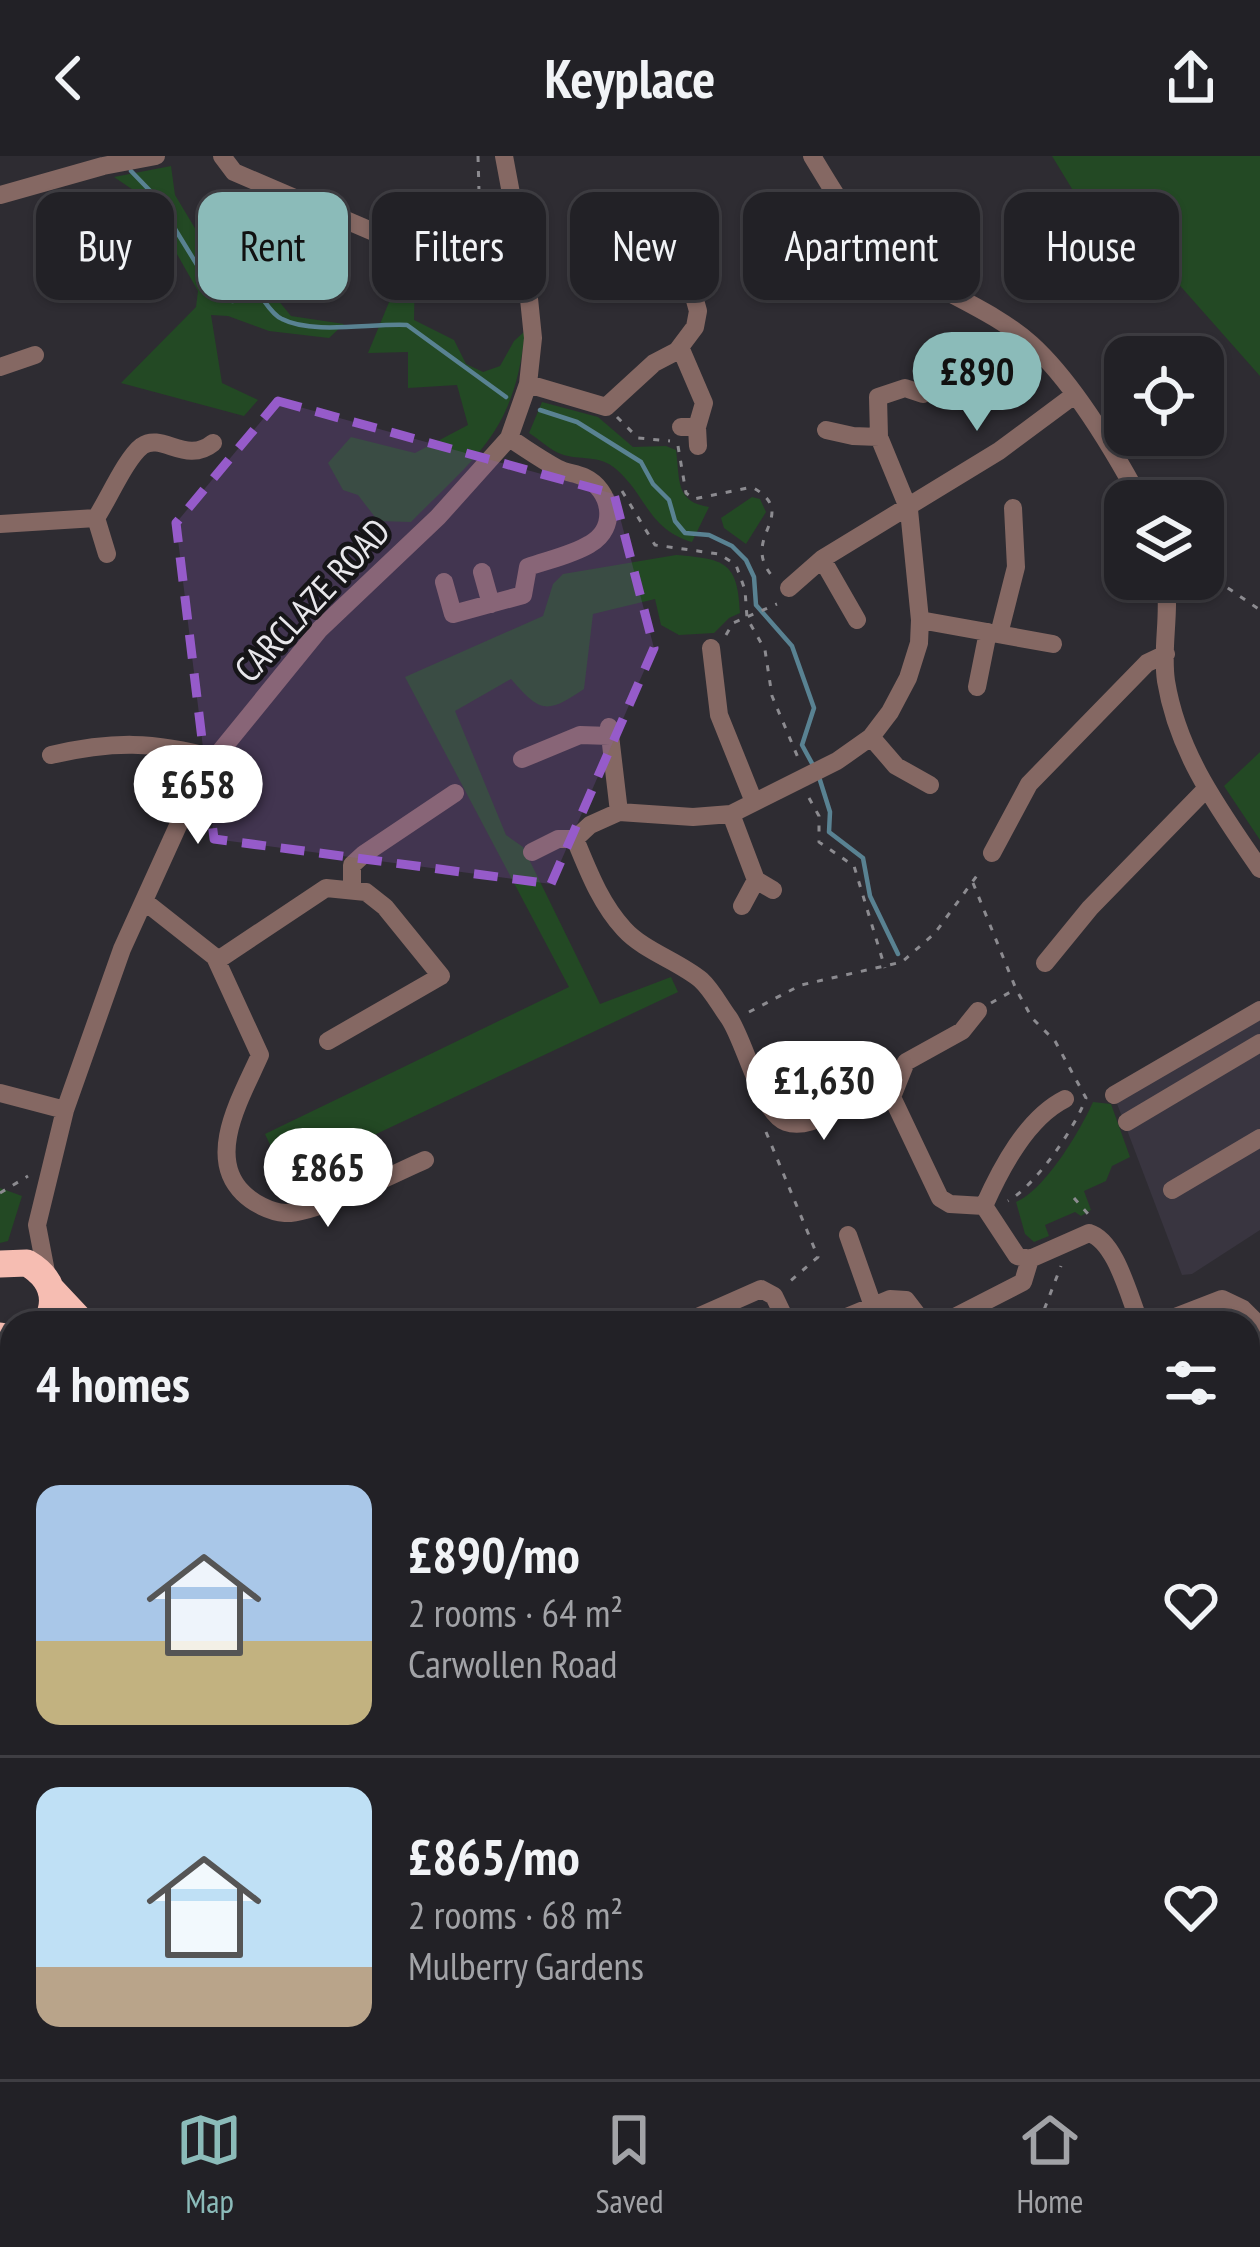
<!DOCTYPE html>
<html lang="en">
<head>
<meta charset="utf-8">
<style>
  :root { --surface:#222126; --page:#2e2e32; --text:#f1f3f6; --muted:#a2a3a7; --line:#3f3e43; --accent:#8bbbb9 }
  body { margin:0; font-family:"PT Sans Narrow",sans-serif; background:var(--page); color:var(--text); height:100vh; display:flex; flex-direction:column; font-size:45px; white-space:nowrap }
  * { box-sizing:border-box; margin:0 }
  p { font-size:39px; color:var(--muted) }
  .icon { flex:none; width:66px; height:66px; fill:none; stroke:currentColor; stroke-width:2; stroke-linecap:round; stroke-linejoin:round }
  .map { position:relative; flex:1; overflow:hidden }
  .side { position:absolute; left:0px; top:1155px; width:1260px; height:768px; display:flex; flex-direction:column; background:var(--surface); border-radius:36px 36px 0 0; box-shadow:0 3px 9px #0004,0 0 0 3px var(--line) }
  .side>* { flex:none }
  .hud { position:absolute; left:36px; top:36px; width:1188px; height:108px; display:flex; gap:24px }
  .fabs { position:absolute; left:1104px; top:180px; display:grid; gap:24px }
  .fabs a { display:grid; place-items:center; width:120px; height:120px; border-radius:24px; background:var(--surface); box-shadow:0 3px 9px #0004,0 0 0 3px var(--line); font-size:60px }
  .price { position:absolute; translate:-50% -102px; padding:0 27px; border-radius:42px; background:#fff; color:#222; font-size:39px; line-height:78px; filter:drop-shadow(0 3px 6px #0008) }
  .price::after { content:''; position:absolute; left:50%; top:72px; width:36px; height:27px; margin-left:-18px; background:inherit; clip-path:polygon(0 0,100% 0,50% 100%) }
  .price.selected { background:var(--accent); color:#111 }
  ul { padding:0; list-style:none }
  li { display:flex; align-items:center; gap:36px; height:300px; padding:0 36px }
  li+li { border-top:3px solid var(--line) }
  li span { display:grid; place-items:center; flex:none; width:336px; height:240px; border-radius:24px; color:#555 }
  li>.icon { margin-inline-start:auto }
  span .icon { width:144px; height:144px; fill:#fffc; stroke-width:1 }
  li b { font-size:51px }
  h2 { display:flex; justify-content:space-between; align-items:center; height:144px; padding:0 36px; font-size:51px }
  .chip { padding:0 42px; border-radius:24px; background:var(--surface); box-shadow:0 3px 9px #0004,0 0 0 3px var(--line); font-size:42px; line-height:108px }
  .chip.selected { background:var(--accent); color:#111 }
  header { display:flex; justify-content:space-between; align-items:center; height:156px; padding:0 36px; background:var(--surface); font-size:54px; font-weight:800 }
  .tab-bar { display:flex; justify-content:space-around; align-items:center; height:168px; border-top:3px solid var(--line); background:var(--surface); font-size:33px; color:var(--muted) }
  .tab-bar a { display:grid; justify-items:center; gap:6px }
  .tab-bar .selected { color:var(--accent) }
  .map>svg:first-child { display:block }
  .built { fill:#393540 }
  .green { fill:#234924 }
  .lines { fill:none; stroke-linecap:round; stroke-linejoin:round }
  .stream { stroke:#598292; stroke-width:4.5 }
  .path { stroke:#8c8b90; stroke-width:3; stroke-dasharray:6 9; stroke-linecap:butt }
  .minor { stroke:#856863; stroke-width:18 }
  .highway { stroke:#f6bdb2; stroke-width:27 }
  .marked { fill:#965bca; fill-opacity:0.2; stroke:#965bca; stroke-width:9; stroke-dasharray:24 15; stroke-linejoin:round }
  .labels { text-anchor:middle; stroke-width:9; stroke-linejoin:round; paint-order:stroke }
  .street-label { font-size:36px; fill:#e8e7eb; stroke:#161518 }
</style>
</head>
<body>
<header><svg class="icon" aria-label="back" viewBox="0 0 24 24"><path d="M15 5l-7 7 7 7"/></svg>Keyplace<svg class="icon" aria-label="share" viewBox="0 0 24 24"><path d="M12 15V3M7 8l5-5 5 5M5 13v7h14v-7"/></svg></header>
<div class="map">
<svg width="1260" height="1923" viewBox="0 0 1260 1923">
  <rect width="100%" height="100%" fill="#2e2c32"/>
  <path class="built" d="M1260 863V1074L1192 1118 1182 1119 1116 945Z
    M1260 1495V1923H1184L1159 1911H1248V1501Z"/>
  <path class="green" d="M1052 0H1260V220L1144 89 1113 100Z
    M171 10 175 39 225 122 273 138 291 160 344 168 329 182 269 175 228 160 211 159 222 227 258 244 244 260 121 227 196 151 198 135 145 42 114 21Z
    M404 110H415L414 164 454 184 466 208 483 216 500 210 514 185 525 175C515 276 477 299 411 366L378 365 358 339 343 334 328 307 351 281 415 297 468 269 457 229 408 232V196L368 197Z
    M542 246 598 261 633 291 666 290 676 294C680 324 675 346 709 351L692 386C648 373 647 340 616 313 599 298 580 305 561 298 550 294 539 283 529 277Z
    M752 341 760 343 766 356 746 388 724 372 721 362Z
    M676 399C724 403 738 405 740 457L729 462 714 477 679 479 661 469 655 443 593 458 584 533C546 559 540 556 511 523L455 555 506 679 523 691 600 848 671 821 678 836 285 1021 265 978 569 831 405 521 543 460 553 428 563 418Z
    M1260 596V684L1224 630Z
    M1093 946 1111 948 1130 1001 1112 1010 1106 1025 1084 1035 1091 1054 1081 1060 1075 1056 1045 1069 1049 1080 1034 1086 1025 1078 1016 1046C1045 1034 1080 975 1093 946Z
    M0 1032 22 1040 8 1085 0 1087Z
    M12 1226V1716H0V1250Z
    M1260 1253V1309L1248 1306V1259Z
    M1248 1379 1260 1385V1456L1248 1441Z
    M12 1739V1911H192L197 1923H0V1740Z
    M213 1911H295L294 1923H216Z
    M312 1911H398L401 1923H310Z
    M408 1911H696L678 1923H411Z
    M734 1911H977L993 1923H712Z
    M1000 1911H1159L1184 1923H1013Z"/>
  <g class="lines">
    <path class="stream" d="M131 15 157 42 163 63 175 73 210 130 232 145 262 142C267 149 274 160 282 163 313 179 372 167 407 169L506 241
      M540 254 577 266 641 306 653 328 669 344 675 365 685 377 709 379 732 390 746 404 754 421 756 449 792 490 814 552 802 589 814 611
      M819 621 830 656 829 676 863 702 870 740 898 798"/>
    <path class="path" d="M478 0 480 71
      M617 261 638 282 670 285
      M678 290 686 337 694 343 752 331C802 359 738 381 773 421
      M622 335 655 389 719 398 736 409 745 434 747 462 765 494 772 540 799 604
      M1203 415 1260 454
      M726 479 733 467 777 448
      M809 642 819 660V686L854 710 885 812
      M973 727 1016 833 1032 862 1055 885 1086 942C1075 972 1036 1029 1008 1045
      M991 847 1014 834
      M749 856 801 829 902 806 935 777 981 714
      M766 976 818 1101 788 1127
      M0 1037 28 1020
      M1074 1042 1088 1058
      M1005 1154 1011 1167
      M101 1155 133 1167
      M1039 1167 1061 1110
      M1248 1357 1260 1361
      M0 1704 12 1699
      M0 1728H12
      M203 1911 209 1923
      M405 1911 407 1923
      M988 1911 1004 1923
      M303 1923 305 1911
      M696 1923 717 1911
      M1074 1923 1078 1911"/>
    <path class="minor" d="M222 0 234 16 432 101 452 105 482 91
      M812 0C831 31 849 64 876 89 921 131 985 147 1031 188 1073 226 1114 295 1141 345
      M0 39 103 10 156 0
      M960 189 983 235
      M680 191 704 247 697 271
      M0 211 35 199
      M528 228 606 251 654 207 677 195 695 171 698 155 685 108
      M681 271H697L698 290
      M826 274 853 280 879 281
      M96 362 107 398
      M0 368 96 362C108 344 126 302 142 290 162 276 186 309 213 287
      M822 403 857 464
      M482 416 491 448
      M1165 423C1171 457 1161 491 1166 525 1178 598 1219 653 1260 713
      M444 426 453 458 523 439 528 411C548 404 572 399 590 388 618 372 612 334 584 321 575 317 566 317 557 312 540 303 525 292 509 282
      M789 432 822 403 999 295 1073 240
      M920 464 1053 488
      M999 478 1016 411 1013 352
      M711 492 719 559 754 646
      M977 531 988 476
      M609 571 619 656
      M871 581 896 610 930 629
      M51 599C112 585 154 585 214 602
      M522 603 580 579 610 580
      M731 658 756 724
      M575 683C588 714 600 747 624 773 644 795 678 805 701 824 712 834 720 850 729 862 745 885 761 957 786 966 818 977 854 932 892 941L940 1042 950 1048 984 1050 1017 1100 1030 1103 1089 1077C1116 1085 1129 1141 1140 1167
      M532 696 558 683H575L590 669 619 656 693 661 731 658 837 605 871 581 890 556 908 522 919 487 920 464 909 354 879 281 878 241 905 232 923 238 971 210
      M992 697 1029 628 1147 507 1166 498
      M352 732V709L364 698 455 637
      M144 745 215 801 260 899C242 940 205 1000 243 1037 253 1047 270 1056 285 1057 313 1059 395 1017 425 1004
      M742 750 756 724 773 734
      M218 804 326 732 366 736 385 751 441 820 328 885
      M1045 807 1090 752 1206 633
      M0 937 65 954
      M1114 939 1260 854
      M892 941 906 906 962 875 978 855
      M1127 966 1260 887
      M1172 1034 1260 982
      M984 1050C1001 1012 1027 962 1065 943
      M848 1079 873 1150
      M47 1121 37 1069 65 954 122 793 201 619 319 474 438 361 509 282 528 228 533 182 527 123 504 0
      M684 1167 761 1133 774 1140 787 1167
      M832 1167 890 1143 906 1144 919 1161 929 1167
      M943 1167 1023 1126 1030 1103
      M1160 1167 1222 1143 1243 1153 1260 1170
      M0 1214 12 1197"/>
    <path class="highway" d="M0 1108 27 1107C51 1121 60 1142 46 1167
      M52 1134 83 1167
      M0 1180 12 1182
      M1248 1329 1260 1333"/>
  </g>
  <path class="marked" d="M278 245 614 338 654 492 551 728 214 683 176 367Z"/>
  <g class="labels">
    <g class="street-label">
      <text transform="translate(312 444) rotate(-47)" y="13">CARCLAZE ROAD</text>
    </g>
  </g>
</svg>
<div class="fabs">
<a><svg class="icon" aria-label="locate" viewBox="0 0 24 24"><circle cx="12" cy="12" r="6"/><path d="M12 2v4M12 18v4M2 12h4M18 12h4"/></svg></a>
<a><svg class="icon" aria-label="layers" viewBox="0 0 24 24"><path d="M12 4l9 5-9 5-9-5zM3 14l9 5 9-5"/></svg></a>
</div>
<b class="price selected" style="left:977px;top:278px">£890</b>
<b class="price" style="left:198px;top:691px">£658</b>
<b class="price" style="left:824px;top:987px">£1,630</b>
<b class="price" style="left:328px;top:1074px">£865</b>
<div class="hud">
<a class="chip">Buy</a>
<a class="chip selected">Rent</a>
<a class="chip">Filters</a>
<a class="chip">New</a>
<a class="chip">Apartment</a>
<a class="chip">House</a>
</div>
<section class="side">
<h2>4 homes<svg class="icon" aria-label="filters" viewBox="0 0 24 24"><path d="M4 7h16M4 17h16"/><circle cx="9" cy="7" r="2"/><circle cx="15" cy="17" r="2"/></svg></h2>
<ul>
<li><span style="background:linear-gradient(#a9c7e8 65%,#c2b280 0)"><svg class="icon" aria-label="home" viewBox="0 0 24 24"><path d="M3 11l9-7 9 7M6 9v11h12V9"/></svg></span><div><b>£890/mo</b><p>2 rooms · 64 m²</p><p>Carwollen Road</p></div><svg class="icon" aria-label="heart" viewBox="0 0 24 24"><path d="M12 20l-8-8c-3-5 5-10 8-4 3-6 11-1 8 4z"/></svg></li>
<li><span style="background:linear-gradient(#bfe0f5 75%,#b9a48a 0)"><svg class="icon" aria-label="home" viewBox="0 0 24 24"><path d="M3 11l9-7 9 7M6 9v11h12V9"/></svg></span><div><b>£865/mo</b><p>2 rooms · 68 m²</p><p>Mulberry Gardens</p></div><svg class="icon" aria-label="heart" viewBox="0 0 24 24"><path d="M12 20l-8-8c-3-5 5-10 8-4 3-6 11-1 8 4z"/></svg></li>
</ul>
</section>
</div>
<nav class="tab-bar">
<a class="selected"><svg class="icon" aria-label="map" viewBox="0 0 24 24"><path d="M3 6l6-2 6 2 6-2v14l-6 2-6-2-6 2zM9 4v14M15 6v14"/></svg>Map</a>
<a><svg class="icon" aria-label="saved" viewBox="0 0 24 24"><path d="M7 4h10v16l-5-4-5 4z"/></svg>Saved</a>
<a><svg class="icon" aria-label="home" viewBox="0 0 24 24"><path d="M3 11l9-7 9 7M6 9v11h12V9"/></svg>Home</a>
</nav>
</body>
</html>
